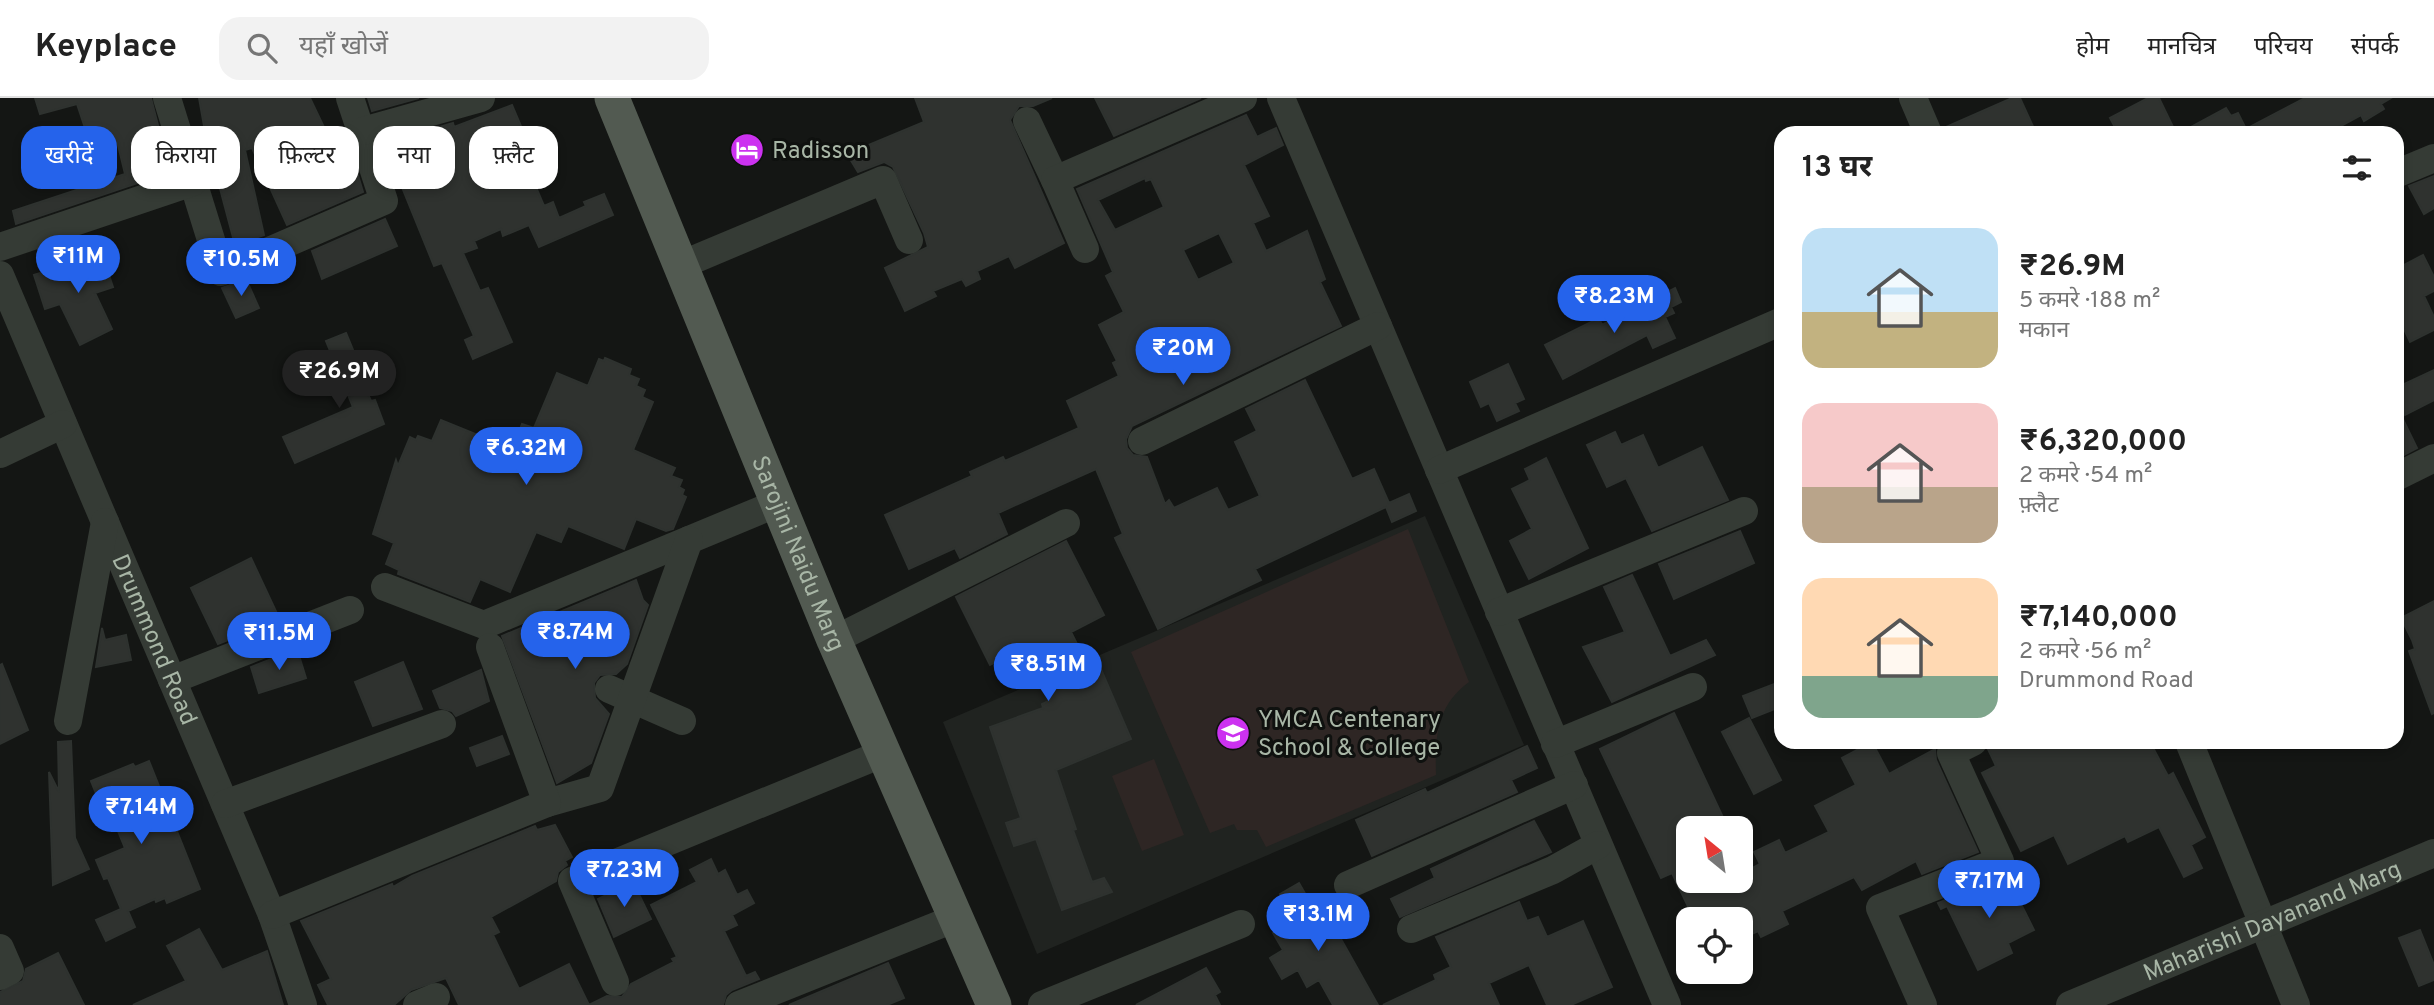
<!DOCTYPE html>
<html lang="hi">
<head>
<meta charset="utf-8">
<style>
  :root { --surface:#fff; --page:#f2f2f2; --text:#222; --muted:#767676; --line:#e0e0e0; --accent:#2563eb }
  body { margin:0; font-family:Overpass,"Noto Sans Devanagari",sans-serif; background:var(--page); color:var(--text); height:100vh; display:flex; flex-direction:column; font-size:26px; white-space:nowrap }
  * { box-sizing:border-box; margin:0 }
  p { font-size:23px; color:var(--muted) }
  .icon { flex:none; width:38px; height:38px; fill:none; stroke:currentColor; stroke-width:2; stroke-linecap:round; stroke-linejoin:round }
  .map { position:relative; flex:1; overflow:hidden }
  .sheet { position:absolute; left:1774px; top:28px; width:630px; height:623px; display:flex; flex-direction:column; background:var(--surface); border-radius:21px; box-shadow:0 4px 10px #0003 }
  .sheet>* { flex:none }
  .hud { position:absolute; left:21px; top:28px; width:665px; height:63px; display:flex; gap:14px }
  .needle { width:46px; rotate:330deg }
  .fabs { position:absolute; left:1676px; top:718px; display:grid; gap:14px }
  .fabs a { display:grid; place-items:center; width:77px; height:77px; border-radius:14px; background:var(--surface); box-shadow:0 4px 10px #0003; font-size:35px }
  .price { position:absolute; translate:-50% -60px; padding:0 16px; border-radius:24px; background:var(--accent); color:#fff; font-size:23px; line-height:46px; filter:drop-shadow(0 2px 4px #0008) }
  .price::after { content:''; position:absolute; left:50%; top:42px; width:21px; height:16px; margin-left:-10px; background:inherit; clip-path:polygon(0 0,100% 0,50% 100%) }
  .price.current { background:#222; color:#fff }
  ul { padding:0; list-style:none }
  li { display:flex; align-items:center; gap:21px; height:175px; padding:0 28px }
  li span { display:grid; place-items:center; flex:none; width:196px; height:140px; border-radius:21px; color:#555 }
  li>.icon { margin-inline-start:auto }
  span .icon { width:84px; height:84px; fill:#fffc; stroke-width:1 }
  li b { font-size:30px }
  h2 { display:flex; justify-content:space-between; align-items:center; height:84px; padding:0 28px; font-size:30px }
  .pill { padding:0 24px; border-radius:21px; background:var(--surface); box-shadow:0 4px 10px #0003; font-size:24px; line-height:63px }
  .pill.current { background:var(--accent); color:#fff }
  header { display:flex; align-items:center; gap:42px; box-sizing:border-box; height:98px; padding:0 35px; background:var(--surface); border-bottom:2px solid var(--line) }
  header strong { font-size:33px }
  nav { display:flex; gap:38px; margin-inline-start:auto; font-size:24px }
  .search { width:490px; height:63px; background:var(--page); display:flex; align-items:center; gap:18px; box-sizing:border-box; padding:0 24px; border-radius:21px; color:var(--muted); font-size:26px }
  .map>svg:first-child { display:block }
  .built { fill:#202320 }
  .green { fill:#2e2624 }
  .building { fill:#2f322f; stroke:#2e322f; stroke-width:2; fill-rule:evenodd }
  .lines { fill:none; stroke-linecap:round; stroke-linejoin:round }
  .minor { stroke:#353b35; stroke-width:28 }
  .major { stroke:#525a51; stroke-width:35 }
  .labels { text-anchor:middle; stroke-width:6; stroke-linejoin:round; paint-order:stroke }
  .poi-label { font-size:24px; fill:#a8b6a6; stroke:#0f110f; text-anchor:start }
  .street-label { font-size:24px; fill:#a8b6a6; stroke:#0f110f }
</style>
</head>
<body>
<header>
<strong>Keyplace</strong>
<div class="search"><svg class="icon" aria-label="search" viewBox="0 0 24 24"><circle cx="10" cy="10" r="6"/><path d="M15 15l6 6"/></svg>यहाँ खोजें</div>
<nav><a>होम</a><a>मानचित्र</a><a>परिचय</a><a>संपर्क</a></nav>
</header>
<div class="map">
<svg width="2434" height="907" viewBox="0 0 2434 907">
  <rect width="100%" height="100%" fill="#141614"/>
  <path class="built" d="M1425 418 1524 647 1037 856 943 624Z"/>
  <path class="green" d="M1408 431 1469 584C1436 608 1435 640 1436 677L1266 749 1257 732H1237L1234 726 1210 735 1131 554Z
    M1154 661 1184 737 1142 753 1112 678Z"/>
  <path class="building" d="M35 0H151L170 74 16 126 13 113 125 76 117 43 76 58 69 39 86 33 77 6 40 16Z
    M199 0H310L343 69 354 64 363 94 287 127 252 50 245 52 264 137 235 147 218 83 214 84Z
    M368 0H419L372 13Z
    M915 0H1052L1033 8H1019L1010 22 1064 145 1015 170 1009 158 977 173 980 181 966 188 962 181 933 193 936 198 905 213 885 170 928 149 924 135 893 69 884 64 858 74 847 56 924 24Z
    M1095 0H1201L1114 38Z
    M2012 0H2020L2036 35H1944V30Z
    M2148 0H2159L2176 35H2118L2110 20Z
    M2305 0H2391L2381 6 2384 11 2364 23 2361 17 2328 35H2180L2226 10 2231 18 2238 15 2246 31Z
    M512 7 539 71 530 75 544 108 553 104 559 120 586 108 584 104 604 96 613 117 539 149 529 127 503 138 501 131 474 143 477 150 463 155 480 193 488 190 512 244 473 261 465 242 474 238 442 165 434 168 384 45 453 25 454 29Z
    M1246 17 1257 39 1276 30 1283 47 1244 67 1269 118 1253 125 1266 153 1307 133 1325 181 1320 184 1341 228 1132 328 1126 341 1127 350 1133 357 1147 359 1165 406 1169 402 1174 410 1217 390 1228 412 1260 398 1235 344 1257 333 1246 311 1305 282 1352 381 1374 371 1389 405 1409 396 1416 413 1392 424 1386 409 1255 471 1261 482 1158 531 1115 440 1123 436 1096 371 998 415 1007 436 960 460 955 450 909 471 885 417 972 378 970 374 1003 359 1005 363 1079 330 1067 303 1119 278 1113 265 1117 263 1099 227 1124 214 1106 178 1113 174 1077 91ZM1145 80 1146 83 1151 81 1164 109 1115 132 1098 102ZM1219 135 1234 165 1198 182 1183 152Z
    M2434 78V110L2424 116 2409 88Z
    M385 121 397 148 322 181 312 153Z
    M102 156 113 189 95 195 112 231 80 247 60 206 45 211 34 177Z
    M2423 157 2434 179V193L2424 198 2434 219V232L2410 244 2398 218V170Z
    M246 181 259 210 236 220 222 190Z
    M1675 190 1681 204 1671 209 1674 215 1665 219 1675 240 1653 250 1647 237 1563 281 1545 247 1599 220 1602 227Z
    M346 235 356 259 352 260 371 303 375 302 384 326 295 365 283 339 353 309 326 243Z
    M605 260 631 271 629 277 639 281 636 288 645 292 642 299 653 304 633 352 675 370 671 378 682 382 679 389 684 392 682 397 686 399 673 431 666 433 636 421 624 451 568 428 561 444 536 434 510 494 480 481 470 504 398 476 399 472 386 466 394 445 373 436 396 362 398 368 410 339 416 342 418 338 432 343 441 322 485 340 486 336 499 341 501 335 516 341 522 326 534 330 557 275 588 288 599 261 604 263Z
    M1508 266 1524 301 1515 305 1519 313 1497 323 1489 305 1481 309 1470 284Z
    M2434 272V302L2405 317 2398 303V289Z
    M2398 311 2417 350 2398 360Z
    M1615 334 1621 347 1643 337 1658 370 1702 349 1728 402 1652 433 1626 380 1607 389 1587 347Z
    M1546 360 1588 450 1529 481 1510 443 1532 431 1512 391 1530 382 1525 371Z
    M1740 433 1754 465 1674 501 1659 466Z
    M1066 443 1104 517 1071 534 1087 566 1097 562 1131 641 1056 672 1076 731 1073 732 1092 784 1104 780 1112 794 1062 812 1036 741 1014 748 1006 725 1021 720 990 629 1043 610 1042 606 1051 602 1023 550 990 567 956 499Z
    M251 460 280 522 218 546 191 490Z
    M1632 477 1670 558 1706 542 1715 557 1612 604 1583 549 1625 534 1604 489Z
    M636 482 643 502 648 507 627 566 616 576 600 577 594 585 595 600 609 616 591 665 557 685 502 538Z
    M2434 503V615L2432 616 2409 553 2415 551 2412 542 2401 520Z
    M102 530 105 542 126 537 131 562 96 569Z
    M297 551 306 580 259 595 251 569Z
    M403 564 422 611 373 628 355 584Z
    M2 566 28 632 0 646V567Z
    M481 572 489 603 456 618 452 613 440 610 433 593Z
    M1782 583V608L1752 620 1743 598Z
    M1674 615 1728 730H1689V782H1741V776L1760 766 1754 754 1779 742 1785 755 1829 734 1815 708 1856 687 1842 660 1872 644 1889 676 1935 651 1936 662 1978 754 1922 776 1916 763 1862 792 1854 779 1782 813 1788 826 1761 839 1758 833 1741 841V821H1694L1672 775 1661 780 1600 651Z
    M1749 620 1781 682 1754 696 1722 634Z
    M502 638 509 656 477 668 470 650Z
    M71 643 75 740 89 771 53 787 49 674 59 694 58 644Z
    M1989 644H2150L2168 678 2173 675 2205 739 2191 747 2202 770 2184 779 2159 729 2128 744 2125 738 2068 766 2054 737 2021 753 1982 675 1996 668 1988 651Z
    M1527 648 1537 670 1511 682 1517 694 1372 758 1356 722 1425 691 1427 695Z
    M149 663 200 791 167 805 165 800 156 804 155 801 128 813 135 829 106 843 96 822 121 811 108 780 104 781 96 762 125 750 109 711 103 713 91 683 133 666 135 669Z
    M1534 723 1551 754 1400 819 1391 801 1435 780 1431 771Z
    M555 727 572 759 565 763 567 767 558 774 556 783 491 819 499 834 493 837 519 891 569 866 589 907 607 898 622 899 631 886 674 864 672 861 677 859 651 807 697 784 690 772 711 761 718 776 725 772 737 797 747 792 754 805 732 817 737 827 724 833 746 878 755 874 759 881 732 892 726 897 723 907H459L446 880 411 892 394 907H328L318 887 331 881 301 823 392 786 393 789 412 778 535 728 537 732Z
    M2007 778 2034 832 2008 845 2012 855 1978 872 1947 808 1941 811 1938 805Z
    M633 784 651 821 614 839 598 801Z
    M1299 785 1319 820 1327 816 1378 907H1333L1319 882 1307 889 1298 872 1282 881 1270 860 1283 852 1273 835 1295 823 1280 796Z
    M1519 804 1527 823 1538 819 1547 839 1583 823 1612 889 1571 907H1547L1529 867 1489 885 1499 907H1383L1436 882 1434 877 1451 869 1436 839Z
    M199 831 222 872 267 853 283 907H133L186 883 167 848Z
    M2420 832 2434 867V882L2419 888 2399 840Z
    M58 855 84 907H0V894L23 883 26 871Z
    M888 865 904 900 887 907H789Z
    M1206 870 1220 894 1215 897 1220 907H1136Z"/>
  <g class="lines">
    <g class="minor">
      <path d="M167 0 221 174 384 103 350 0"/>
      <path d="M1281 0 1667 907"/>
      <path d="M1913 0 1928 35"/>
      <path d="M1027 23 1055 82"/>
      <path d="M363 33 481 0"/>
      <path d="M2398 75 2434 60"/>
      <path d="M0 149 193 84"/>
      <path d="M1085 151 1055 82 1243 0"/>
      <path d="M681 167 883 82 909 142"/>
      <path id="s1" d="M0 177 272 817 303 907"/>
      <path d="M1142 343 1378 228"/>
      <path d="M0 356 63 326"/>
      <path d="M1439 372 1782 223"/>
      <path d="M2398 378 2434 360"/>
      <path d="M385 489 484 527 778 405"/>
      <path d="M1499 514 1744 413"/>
      <path d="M834 542 1066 425"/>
      <path d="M172 582 350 512"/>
      <path d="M609 591 682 623"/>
      <path d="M68 623 105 424"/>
      <path d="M2189 644 2296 907"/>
      <path d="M1555 646 1693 589"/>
      <path d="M547 705 600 690 689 442"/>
      <path d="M225 706 442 626"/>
      <path d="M1348 787 1574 687"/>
      <path d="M272 817 547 705 490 549"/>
      <path d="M1411 831 1553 772 1598 747"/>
      <path d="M0 850 10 873 0 878"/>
      <path d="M615 884 572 783 884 655"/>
      <path d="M417 907 436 899"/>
      <path d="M739 907 956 820"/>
      <path d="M1042 907 1241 826"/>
      <path d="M1923 907 1880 810 2000 763 1951 655 1973 644"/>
      <path id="s2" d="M2070 907 2434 755"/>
    </g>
    <path class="major" id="s3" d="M612 0 834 542 994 907"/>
  </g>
  <defs>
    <g id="hotel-disc" transform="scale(1.75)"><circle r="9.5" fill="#cc32f0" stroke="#0f110f"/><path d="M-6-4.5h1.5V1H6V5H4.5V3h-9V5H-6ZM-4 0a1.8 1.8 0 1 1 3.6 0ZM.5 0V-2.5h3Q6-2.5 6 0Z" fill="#fff"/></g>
    <g id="school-disc" transform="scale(1.75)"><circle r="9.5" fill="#cc32f0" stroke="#0f110f"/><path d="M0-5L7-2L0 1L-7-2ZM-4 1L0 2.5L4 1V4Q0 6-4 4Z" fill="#fff"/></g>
  </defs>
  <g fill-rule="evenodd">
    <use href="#hotel-disc" x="747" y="52"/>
    <use href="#school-disc" x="1233" y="635"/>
  </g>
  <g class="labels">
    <g class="poi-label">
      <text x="772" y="60">Radisson</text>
      <text x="1258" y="629">YMCA Centenary<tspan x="1258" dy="28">School &amp; College</tspan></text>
    </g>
    <g class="street-label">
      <text dy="8" stroke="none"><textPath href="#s3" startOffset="492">Sarojini Naidu Marg</textPath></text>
      <text dy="8" stroke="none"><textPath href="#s1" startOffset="396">Drummond Road</textPath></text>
      <text dy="8" stroke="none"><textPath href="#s2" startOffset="219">Maharishi Dayanand Marg</textPath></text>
    </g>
  </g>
</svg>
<div class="fabs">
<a><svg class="needle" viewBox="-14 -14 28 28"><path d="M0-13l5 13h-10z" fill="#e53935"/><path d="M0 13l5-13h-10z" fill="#767676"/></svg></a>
<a><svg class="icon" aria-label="locate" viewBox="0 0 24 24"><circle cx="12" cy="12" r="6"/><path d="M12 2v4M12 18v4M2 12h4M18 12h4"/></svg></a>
</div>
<b class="price" style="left:78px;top:197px">₹11M</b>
<b class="price" style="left:241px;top:200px">₹10.5M</b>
<b class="price" style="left:1614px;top:237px">₹8.23M</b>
<b class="price" style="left:1183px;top:289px">₹20M</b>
<b class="price current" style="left:339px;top:312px">₹26.9M</b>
<b class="price" style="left:526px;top:389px">₹6.32M</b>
<b class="price" style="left:575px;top:573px">₹8.74M</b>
<b class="price" style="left:279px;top:574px">₹11.5M</b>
<b class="price" style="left:1048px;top:605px">₹8.51M</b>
<b class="price" style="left:141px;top:748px">₹7.14M</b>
<b class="price" style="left:624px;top:811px">₹7.23M</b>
<b class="price" style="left:1989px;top:822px">₹7.17M</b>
<b class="price" style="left:1318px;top:855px">₹13.1M</b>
<div class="hud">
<a class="pill current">खरीदें</a>
<a class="pill">किराया</a>
<a class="pill">फ़िल्टर</a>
<a class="pill">नया</a>
<a class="pill">फ़्लैट</a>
</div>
<section class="sheet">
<h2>13 घर<svg class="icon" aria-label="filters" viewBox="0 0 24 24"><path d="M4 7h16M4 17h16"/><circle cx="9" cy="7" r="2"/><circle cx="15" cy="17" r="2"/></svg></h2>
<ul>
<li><span style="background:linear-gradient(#bfe0f5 60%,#c2b280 0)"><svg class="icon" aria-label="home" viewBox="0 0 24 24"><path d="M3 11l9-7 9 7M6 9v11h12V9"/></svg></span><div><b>₹26.9M</b><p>5 कमरे · 188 m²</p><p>मकान</p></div></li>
<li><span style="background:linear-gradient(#f6c9c9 60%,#b9a48a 0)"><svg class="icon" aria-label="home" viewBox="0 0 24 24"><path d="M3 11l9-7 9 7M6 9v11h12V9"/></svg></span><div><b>₹6,320,000</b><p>2 कमरे · 54 m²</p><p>फ़्लैट</p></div></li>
<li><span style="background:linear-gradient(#ffd9b3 70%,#7fa58c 0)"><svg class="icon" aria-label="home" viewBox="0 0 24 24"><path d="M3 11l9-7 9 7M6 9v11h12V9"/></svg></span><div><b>₹7,140,000</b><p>2 कमरे · 56 m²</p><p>Drummond Road</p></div></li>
</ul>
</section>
</div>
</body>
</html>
